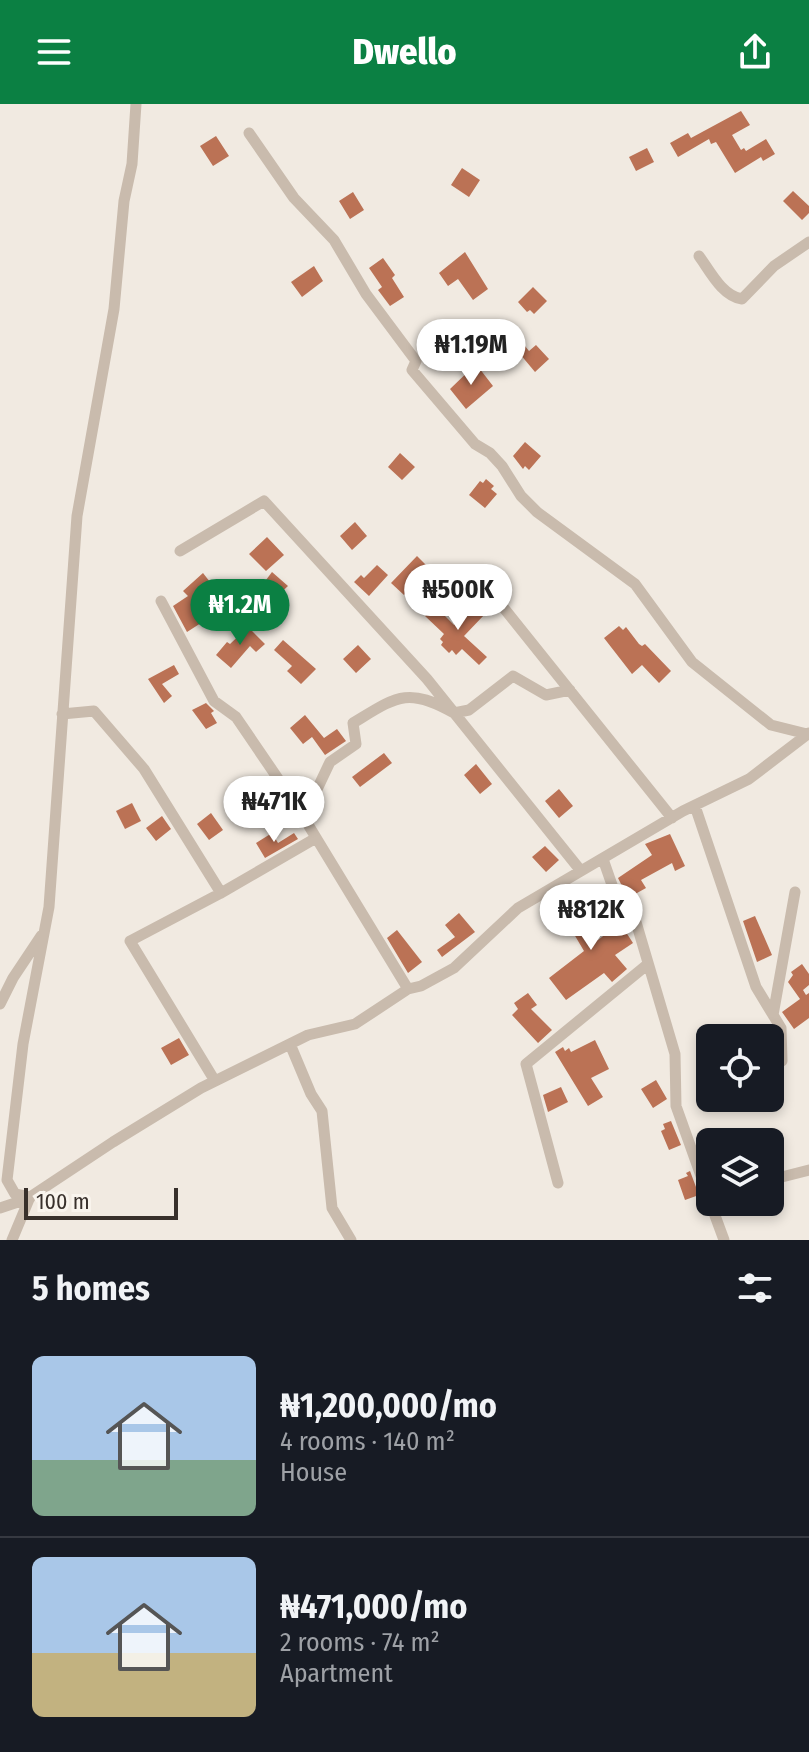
<!DOCTYPE html>
<html lang="en">
<head>
<meta charset="utf-8">
<style>
  :root { --surface:#171b24; --page:#242831; --text:#f1f3f6; --muted:#9ea1a6; --line:#363941; --accent:#0b8043 }
  body { margin:0; font-family:"Fira Sans Condensed",sans-serif; background:var(--page); color:var(--text); height:100vh; display:flex; flex-direction:column; font-size:30px; white-space:nowrap }
  * { box-sizing:border-box; margin:0 }
  p { font-size:26px; color:var(--muted) }
  .icon { flex:none; width:44px; height:44px; fill:none; stroke:currentColor; stroke-width:2; stroke-linecap:round; stroke-linejoin:round }
  .map { position:relative; height:1136px; overflow:hidden }
  .sheet { display:flex; flex-direction:column; background:var(--surface); flex:1 }
  .sheet>* { flex:none }
  .fabs { position:absolute; left:696px; top:920px; display:grid; gap:16px }
  .fabs a { display:grid; place-items:center; width:88px; height:88px; border-radius:12px; background:var(--surface); box-shadow:0 4px 12px #0003; font-size:40px }
  .scale { position:absolute; left:24px; bottom:20px; width:154px; box-sizing:border-box; padding-left:8px; border:4px solid #38302b; border-top:0; font-size:22px; line-height:28px; white-space:nowrap; color:#38302b; -webkit-text-stroke:6px #f9f4ed; paint-order:stroke }
  .price { position:absolute; translate:-50% -68px; padding:0 18px; border-radius:28px; background:#fff; color:#222; font-size:26px; line-height:52px; filter:drop-shadow(0 2px 4px #0008) }
  .price::after { content:''; position:absolute; left:50%; top:48px; width:24px; height:18px; margin-left:-12px; background:inherit; clip-path:polygon(0 0,100% 0,50% 100%) }
  .price.on { background:var(--accent); color:#fff }
  ul { padding:0; list-style:none }
  li { display:flex; align-items:center; gap:24px; height:200px; padding:0 32px }
  li+li { border-top:2px solid var(--line) }
  li span { display:grid; place-items:center; flex:none; width:224px; height:160px; border-radius:12px; color:#555 }
  li>.icon { margin-inline-start:auto }
  span .icon { width:96px; height:96px; fill:#fffc; stroke-width:1 }
  li b { font-size:34px }
  h2 { display:flex; justify-content:space-between; align-items:center; height:96px; padding:0 32px; font-size:34px }
  header { display:flex; justify-content:space-between; align-items:center; height:104px; padding:0 32px; background:var(--accent); color:#fff; font-size:36px; font-weight:800 }
  .map>svg:first-child { display:block }
  .building { fill:#bb7255 }
  .lines { fill:none; stroke-linecap:round; stroke-linejoin:round }
  .minor { stroke:#c9bbad; stroke-width:11 }
</style>
</head>
<body>
<header><svg class="icon" aria-label="menu" viewBox="0 0 24 24"><path d="M4 6h16M4 12h16M4 18h16"/></svg>Dwello<svg class="icon" aria-label="share" viewBox="0 0 24 24"><path d="M12 15V3M7 8l5-5 5 5M5 13v7h14v-7"/></svg></header>
<div class="map">
<svg width="809" height="1136" viewBox="0 0 809 1136">
  <rect width="100%" height="100%" fill="#f1eae1"/>
  <path class="building" d="M741 7 750 21 732 31 741 46 744 44 746 47 766 35 775 50 763 57 761 53 735 69 716 38 711 40 709 35 678 53 670 39 688 29 691 34Z
    M216 32 229 52 213 62 200 42Z
    M647 44 654 58 636 67 629 53Z
    M462 64 480 76 469 93 451 81Z
    M793 87 809 102V109L802 116 783 97Z
    M353 88 364 106 350 115 339 97Z
    M465 148 488 185 473 196 458 175 448 182 439 169Z
    M383 154 395 171 392 174 404 193 390 202 378 186 382 183 369 164Z
    M314 162 323 177 302 193 291 178Z
    M533 183 547 197 534 210 530 206 527 208 518 198Z
    M456 231 465 248 448 257 440 240Z
    M517 232 529 247 536 241 549 255 535 268 510 238Z
    M476 260 493 282 466 305 450 285Z
    M525 338 541 352 529 366 525 362 523 365 513 352Z
    M400 349 415 363 402 376 388 363Z
    M486 375 494 382 491 385 497 390 485 404 469 391 480 377 483 379Z
    M355 418 367 432 352 446 340 432Z
    M267 433 284 451 266 467 249 450Z
    M417 452 435 470 439 466 451 477 448 480 451 483 439 496 419 476 404 491 391 479Z
    M377 461 388 471 369 492 354 478 361 471 364 474Z
    M272 468 288 482 273 496 260 484Z
    M203 469 210 478 204 483 228 513 222 518 206 499 195 509 201 519 187 528 173 502 188 492 183 487Z
    M474 500 485 510 464 532 487 553 479 561 462 545 456 551 452 546 449 549 441 541 443 538 440 535 444 530 425 512 435 502 454 521Z
    M619 522 623 526 626 523 639 540 642 542 645 540 671 567 659 579 642 561 632 570 604 534Z
    M248 523 265 540 256 548 250 542 231 564 216 551 227 538 230 540Z
    M283 536 316 565 301 580 287 567 292 562 274 546Z
    M358 541 371 555 356 569 343 555Z
    M174 561 179 570 162 580 172 592 164 599 148 575Z
    M206 599 214 607 211 609 217 619 206 625 192 606Z
    M305 611 324 634 337 625 346 637 325 651 312 633 303 640 290 624Z
    M384 649 392 659 360 683 352 673Z
    M476 660 492 680 480 690 464 671Z
    M559 685 573 702 559 714 545 697Z
    M132 699 141 717 125 725 116 707Z
    M211 709 223 726 209 736 197 720Z
    M162 712 171 725 156 737 146 724Z
    M272 729 278 739 294 729 298 735 265 754 256 739Z
    M670 730 685 762 675 767 672 759 641 776 646 784 628 794 618 774 652 751 645 740Z
    M545 742 559 756 546 768 532 753Z
    M586 785 602 810 589 819 598 836 620 819 633 839 615 851 627 865 612 878 604 869 566 896 549 874 584 847 568 820 585 810 574 793Z
    M459 809 475 828 442 853 437 846 455 833 445 821Z
    M755 812 772 851 757 858 743 817Z
    M397 826 422 858 408 869 387 834Z
    M802 860 809 870V881L803 886 806 891 809 889V914L794 925 782 908 800 895 788 878 793 871 791 868Z
    M528 889 537 901 531 905 552 926 538 939 512 911 518 905 514 899Z
    M179 934 189 951 171 961 161 944Z
    M595 936 609 965 591 974 603 993 588 1002 555 948 563 943 565 947 569 944 571 948Z
    M656 976 667 995 653 1004 641 985Z
    M561 983 568 998 548 1008 543 991Z
    M671 1017 681 1041 669 1046 661 1027 665 1025 663 1020Z
    M690 1067 699 1091 685 1096 678 1076 688 1072 686 1069Z"/>
  <g class="lines">
    <path class="minor" d="M136 0 132 60 124 97 114 205 77 412 49 803 23 940 7 1076 15 1090 30 1093 113 1038 201 984 308 931 355 920 408 885 421 882 454 864 518 804 683 707 749 675 809 629
      M249 29 294 94 334 136 366 190 416 257 412 266 475 340 490 349 502 362 521 392 537 408 635 480 692 558 771 621 807 630
      M699 152C710 167 722 192 742 195L774 162 809 138
      M180 447 264 397 427 575 581 767
      M475 468 672 714
      M161 497 214 597 236 613 298 704 408 885
      M62 610 94 607 144 665 221 789
      M695 702 756 883 781 924 782 957
      M298 704 312 696 330 658 356 640 353 619C396 593 407 582 454 609L469 606 513 572 546 591 570 586
      M603 755 619 801 636 818 675 950 676 1002 710 1097
      M0 900 13 874 41 832
      M773 911 795 788
      M290 940 311 990 322 1007 332 1104 351 1136
      M215 977 130 837 221 789 316 734
      M770 1076 809 1066
      M558 1079 526 960 648 860
      M710 1098 724 1136
      M0 1104 30 1094
      M12 1136 30 1093"/>
  </g>
</svg>
<div class="fabs">
<a><svg class="icon" aria-label="locate" viewBox="0 0 24 24"><circle cx="12" cy="12" r="6"/><path d="M12 2v4M12 18v4M2 12h4M18 12h4"/></svg></a>
<a><svg class="icon" aria-label="layers" viewBox="0 0 24 24"><path d="M12 4l9 5-9 5-9-5zM3 14l9 5 9-5"/></svg></a>
</div>
<div class="scale">100 m</div>
<b class="price" style="left:471px;top:283px">₦1.19M</b>
<b class="price" style="left:458px;top:528px">₦500K</b>
<b class="price on" style="left:240px;top:543px">₦1.2M</b>
<b class="price" style="left:274px;top:740px">₦471K</b>
<b class="price" style="left:591px;top:848px">₦812K</b>
</div>
<section class="sheet">
<h2>5 homes<svg class="icon" aria-label="filters" viewBox="0 0 24 24"><path d="M4 7h16M4 17h16"/><circle cx="9" cy="7" r="2"/><circle cx="15" cy="17" r="2"/></svg></h2>
<ul>
<li><span style="background:linear-gradient(#a9c7e8 65%,#7fa58c 0)"><svg class="icon" aria-label="home" viewBox="0 0 24 24"><path d="M3 11l9-7 9 7M6 9v11h12V9"/></svg></span><div><b>₦1,200,000/mo</b><p>4 rooms · 140 m²</p><p>House</p></div></li>
<li><span style="background:linear-gradient(#a9c7e8 60%,#c2b280 0)"><svg class="icon" aria-label="home" viewBox="0 0 24 24"><path d="M3 11l9-7 9 7M6 9v11h12V9"/></svg></span><div><b>₦471,000/mo</b><p>2 rooms · 74 m²</p><p>Apartment</p></div></li>
</ul>
</section>
</body>
</html>
